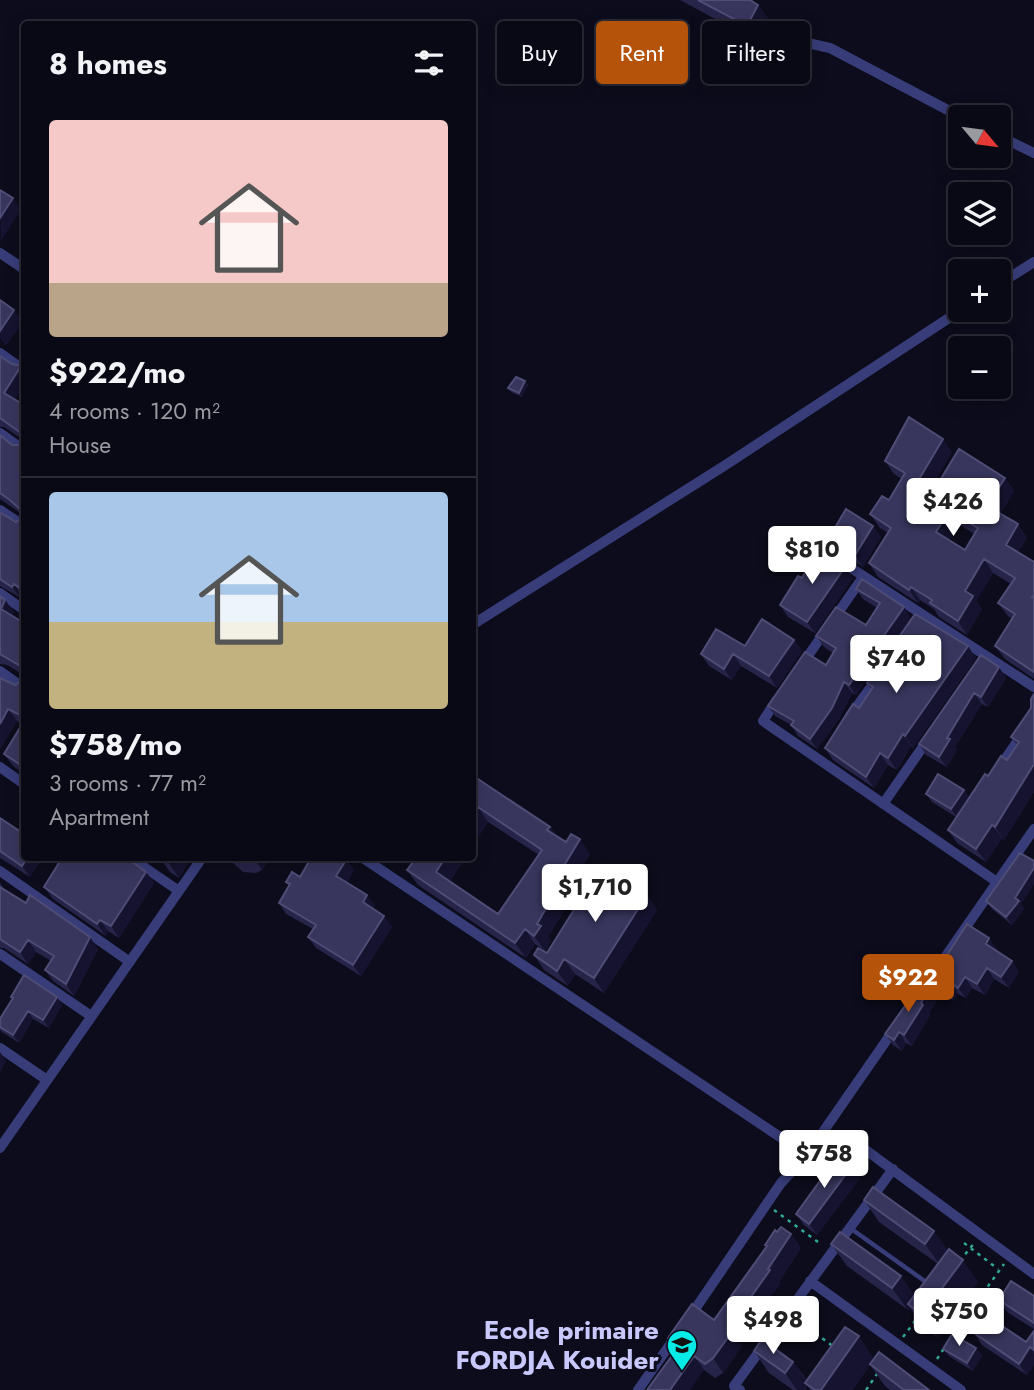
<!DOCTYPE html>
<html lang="en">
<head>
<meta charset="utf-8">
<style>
  :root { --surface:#090915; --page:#171722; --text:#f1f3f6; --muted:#999aa0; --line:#292a34; --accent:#b45309 }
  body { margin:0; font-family:Jost,sans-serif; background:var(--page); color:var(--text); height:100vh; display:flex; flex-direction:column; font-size:26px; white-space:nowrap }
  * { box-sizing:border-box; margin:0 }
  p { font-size:23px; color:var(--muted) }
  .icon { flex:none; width:38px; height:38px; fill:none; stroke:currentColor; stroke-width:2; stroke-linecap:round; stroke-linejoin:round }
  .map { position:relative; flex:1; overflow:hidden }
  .details { position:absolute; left:21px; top:21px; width:455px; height:840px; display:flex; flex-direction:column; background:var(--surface); border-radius:7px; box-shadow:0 4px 18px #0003,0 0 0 2px var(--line) }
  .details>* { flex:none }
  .guide { position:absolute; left:497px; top:21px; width:430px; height:63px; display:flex; gap:14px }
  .needle { width:46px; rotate:119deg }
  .fabs { position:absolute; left:948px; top:105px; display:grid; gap:14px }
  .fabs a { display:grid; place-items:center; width:63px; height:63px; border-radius:7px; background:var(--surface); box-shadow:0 4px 18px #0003,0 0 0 2px var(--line); font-size:35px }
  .price { position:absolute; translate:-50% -60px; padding:0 16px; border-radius:7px; background:#fff; color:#222; font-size:23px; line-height:46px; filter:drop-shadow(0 2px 4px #0008) }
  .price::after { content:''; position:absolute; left:50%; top:42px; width:21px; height:16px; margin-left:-10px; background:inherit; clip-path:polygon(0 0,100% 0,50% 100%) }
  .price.selected { background:var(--accent); color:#fff }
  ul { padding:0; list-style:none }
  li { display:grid; align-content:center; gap:14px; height:371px; padding:0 28px }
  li+li { border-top:2px solid var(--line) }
  li span { display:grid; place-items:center; height:217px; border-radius:7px; color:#555 }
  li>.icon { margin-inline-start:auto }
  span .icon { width:126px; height:126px; fill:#fffc; stroke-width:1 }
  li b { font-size:30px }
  h2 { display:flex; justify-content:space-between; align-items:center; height:84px; padding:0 28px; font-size:30px }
  .tag { padding:0 24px; border-radius:7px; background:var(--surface); box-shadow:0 4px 18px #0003,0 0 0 2px var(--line); font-size:24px; line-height:63px }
  .tag.selected { background:var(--accent); color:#fff }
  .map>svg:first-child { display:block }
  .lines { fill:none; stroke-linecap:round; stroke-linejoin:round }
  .path { stroke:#30aa94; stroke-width:2.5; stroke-dasharray:3.5 5; stroke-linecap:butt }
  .service { stroke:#383d7a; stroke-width:4.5 }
  .minor { stroke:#383d7a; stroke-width:10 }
  .wall { fill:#27244a; fill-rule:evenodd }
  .shaded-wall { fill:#15132f }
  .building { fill:#38365d; stroke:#4f4d76; stroke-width:2; fill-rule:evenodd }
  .labels { text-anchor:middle; stroke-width:6; stroke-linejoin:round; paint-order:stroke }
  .poi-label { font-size:26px; font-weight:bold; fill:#c8c8fd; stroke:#0c0c1c; text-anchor:end }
</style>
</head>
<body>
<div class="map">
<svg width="1034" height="1390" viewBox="0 0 1034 1390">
  <rect width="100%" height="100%" fill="#0c0c1c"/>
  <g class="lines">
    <path class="path" d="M774 1210 822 1245
      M964 1243 998 1269
      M960 1261 975 1242
      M795 1318 834 1347
      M953 1335 1004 1264
      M903 1337 918 1317
      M937 1359 945 1347
      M866 1390 877 1374"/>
    <path class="service" d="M850 1228 926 1282"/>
    <path class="minor" d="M785 38 830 48 961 117
      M999 136 1034 153
      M0 253 24 269
      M999 284 1034 262
      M0 353 24 370
      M0 433 24 450
      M0 510 24 526
      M831 555 1034 687
      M0 593 24 610
      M472 625 724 466 961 310
      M803 663 863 577
      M0 671 24 688
      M776 701 763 721 997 882
      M850 716 876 680
      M0 767 24 784
      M999 768 1034 717
      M883 804 929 738
      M131 858 179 891
      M363 858 807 1155 895 1028
      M0 871 130 962
      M0 954 91 1016
      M916 999 1034 829
      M0 1048 47 1080
      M0 1148 202 858
      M810 1281 961 1390
      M689 1318 781 1183 807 1155 835 1140 859 1145 1034 1274
      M638 1390 678 1333
      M740 1390 734 1386 893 1169"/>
  </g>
  <path class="wall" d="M680 0H750L758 5 769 20 758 42Z
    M0 356 12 364 21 366 24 370V385L15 399 24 405V598L22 596 21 598 0 586V514L16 522 22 518 23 515 0 499V435L12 445H18L22 442V439L4 427H0Z
    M525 381 528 385 522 397 511 392 508 388Z
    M952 452 922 503 925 505 1005 478 1014 491 1000 514 1018 524 1027 538 1018 552 1034 562V679L1005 659 995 646 1012 619 1008 616 998 603 1011 584 993 573 976 601 982 609 967 635 939 617 934 609 920 600 918 603 878 577 869 563 888 533 880 528 870 514 889 500 902 479 894 474 885 461ZM958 524 975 534 965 550 949 540Z
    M881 537 863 567 837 550 829 538Z
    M802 578H853L815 633 788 617 780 605Z
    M856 589 911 618 856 695 852 693 839 719 817 749 798 736 791 725 775 716 768 706 826 665 833 653 824 647 816 636 866 625 877 608 863 599Z
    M0 596 5 600 14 612 12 616 24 623V774L13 766 4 754 23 724 17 721 0 749V678L15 685 22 680 24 675 7 665 0 664Z
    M794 640 802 651 777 688 741 666 732 680 709 666 701 654 745 646Z
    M981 655 1006 678 988 707 982 704 955 747 957 750 947 767 926 755 919 744Z
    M976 658 913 748 911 746 897 770 888 765 874 788 833 760 825 748 859 708 872 690 867 683Z
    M1034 694V792L1004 840 1002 838 986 862 957 843 948 830 956 817 932 802 926 794 970 798 988 776 1007 760 1017 745 1011 737 1031 708Z
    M472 775 550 827 556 835 590 854 568 890 574 899 569 908 567 906 548 937 551 941 545 951 535 944 526 958 418 885 407 870 416 858H465L450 881 498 914 539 855 488 822 472 846Z
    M0 818 30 877 0 858Z
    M160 858H191L179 878 170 872Z
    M229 858H270V859L262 870 256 873 243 872 233 863Z
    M346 860 354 870 347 882 375 905 373 909 384 916 392 927 361 976 316 948 308 937 313 929 286 914 279 903 289 886 286 882Z
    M1034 861V884L1021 904 1024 909 1012 925 992 909 986 901Z
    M146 872 154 883 119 938 108 931 106 936 53 899 44 887Z
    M0 883 5 890 98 949 74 996 53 981 45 970 51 961 36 952 28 964 4 948H0Z
    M647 895 657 910 604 993 575 974 568 986 544 970 534 955 547 953Z
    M997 949 996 951 1019 971 1009 988 994 979 985 995 972 988 966 998 958 994 954 1001 939 991 931 980Z
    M928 991 936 1002 929 1013 930 1015 912 1046 906 1043 902 1051 893 1045 885 1034Z
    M11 997 62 1005 49 1028 33 1019 19 1043 2 1032 0 1030V1019L12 999Z
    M852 1166 860 1178 817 1235 804 1225 796 1214Z
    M864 1200 948 1250 978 1282 937 1337 923 1327 910 1308 908 1310 847 1266 831 1244 915 1295 938 1264 879 1222Z
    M777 1232 791 1234 801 1248 779 1282 780 1284 738 1342 742 1346 723 1373 715 1378 676 1349 668 1338 714 1320 766 1247 765 1245Z
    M1034 1296V1329L1007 1312 999 1300Z
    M1034 1331V1365L1027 1375 982 1345 974 1333 1026 1342Z
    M976 1348 982 1356 973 1371 949 1356 943 1349Z
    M754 1351 793 1362 807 1380 874 1358 929 1390H890L885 1386 870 1365 852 1390H810L808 1386 805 1390H793L769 1373Z"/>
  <path class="shaded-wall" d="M758 5 769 20 758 42 747 26Z
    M13 198 21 210 1 241 0 218Z
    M14 310 23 322 6 346 0 338V331Z
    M21 366 24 370V385L12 404 4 393Z
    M525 381 528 385 522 397 519 393Z
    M943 439 952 452 918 509 909 496Z
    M1005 478 1014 491 996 519 987 506Z
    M949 511 958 524 946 545 936 532Z
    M1018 524 1027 538 1015 558 1006 545Z
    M873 526 881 537 863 567 855 555Z
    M984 559 993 573 976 601 982 609 967 635 958 621 965 591Z
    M845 567 853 578 815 633 807 622Z
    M14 584 22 596 21 598 12 587Z
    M911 587 920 600 918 603 909 590Z
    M5 600 14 612 9 621 1 609Z
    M904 607 911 618 856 695 849 685Z
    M794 640 802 651 777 688 769 676Z
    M968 646 976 658 913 748 905 736Z
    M733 654 741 666 732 680 724 669Z
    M999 667 1006 678 988 707 981 697Z
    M844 682 852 693 839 719 817 749 810 739Z
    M974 693 982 704 955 747 957 750 947 767 939 757 947 738Z
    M8 709 17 721 0 749V724Z
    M903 734 911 746 897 770 888 758Z
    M880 753 888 765 874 788 866 777Z
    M1034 764V792L1004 840 995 827Z
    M964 790 970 798 957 817 951 809Z
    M478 807 488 822 472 846V815Z
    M992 825 1002 838 986 862 976 849Z
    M550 827 560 841 547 830Z
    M580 839 590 854 568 890 574 899 569 908 558 893 556 879Z
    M27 858H43L30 877 22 866Z
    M171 858H191L179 878 168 862Z
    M254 858H270V859L262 870Z
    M445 858H465L447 886 436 872Z
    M346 860 354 870 344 886 336 876Z
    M1034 868V884L1021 904 1024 909 1012 925 1006 917 1015 898Z
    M146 872 154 883 119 938 111 926Z
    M556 891 567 906 548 937 551 941 545 951 534 936 537 924Z
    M367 895 375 905 370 913 363 902Z
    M647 895 657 910 604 993 594 978Z
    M384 916 392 927 361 976 353 965Z
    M100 920 108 931 106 936 97 924Z
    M525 929 535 944 526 958 515 943Z
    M90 937 98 949 74 996 66 984Z
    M989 938 997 949 993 955 986 944Z
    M28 940 36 952 28 964 20 952Z
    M564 959 575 974 568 986 557 971Z
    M1012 961 1019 971 1009 988 1001 977Z
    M987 968 994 979 985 995 977 984Z
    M965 977 972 988 966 998 958 988Z
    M951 983 958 994 954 1001 947 990Z
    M928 991 936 1002 929 1013 930 1015 912 1046 904 1035Z
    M57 997 62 1005 49 1028 43 1020Z
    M28 1011 33 1019 19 1043 13 1035Z
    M899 1032 906 1043 902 1051 894 1040Z
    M0 1052 6 1061 0 1073Z
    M852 1166 860 1178 817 1235 809 1224Z
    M934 1231 950 1253 941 1266 925 1244Z
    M791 1234 801 1248 779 1282 780 1284 738 1342 742 1346 723 1373 713 1358 728 1329Z
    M963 1260 978 1282 937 1337 922 1315Z
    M901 1276 917 1298 908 1304 910 1308 908 1310 892 1288Z
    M859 1336 874 1359 852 1390H821Z
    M1030 1347 1034 1353V1365L1027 1375 1019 1364Z
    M976 1348 982 1356 973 1371 967 1363Z
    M694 1356 704 1370 690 1390H670Z
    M793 1362 809 1384 805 1383 808 1386 805 1390H797L785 1373Z"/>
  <path class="building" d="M698 0H750L758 5 747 26Z
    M0 190 13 198 0 218Z
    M0 300 14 310 0 331Z
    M0 356 12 364 21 366 4 393 24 405V591L14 584 12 587 0 579V514L1 513 16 522 22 518 23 512 10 500 0 493V435L12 445H18L22 442 21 433 0 418Z
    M516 377 525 381 519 393 508 388Z
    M909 417 943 439 909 496 925 505 959 449 1005 478 987 506 1018 524 1006 545 1034 562V595L1032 597 1034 598V672L995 646 1015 614 998 603 1015 578 984 559 965 591 973 596 958 621 930 603 932 600 911 587 909 590 869 563 891 528 870 514 882 496 889 500 905 473 885 461ZM949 511 978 528 965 550 936 532Z
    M846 509 873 526 855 555 829 538Z
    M818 549 845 567 807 622 780 605 798 576 802 578Z
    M862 579 904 607 849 685 844 682 832 708 810 739 791 725 794 721 768 706 805 652 826 665 836 648 816 636 836 607 866 625 880 603 856 589Z
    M0 596 5 600 1 609 24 623V668L0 654Z
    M915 614 968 646 905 736 903 734 888 758 880 753 866 777 825 748 853 704 859 708 873 687 867 683Z
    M762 619 794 640 769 676 733 654 724 669 701 654 716 629 745 646Z
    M981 655 999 667 981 697 974 693 947 738 950 739 939 757 919 744Z
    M24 674V717L8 709 0 724V678L15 685 22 680Z
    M1034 694V764L995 827 992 825 976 849 948 830 985 774 988 776 1001 756 1007 760 1019 742 1011 737 1031 708V699Z
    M24 721V767L4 754Z
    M938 774 964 790 951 809 926 794Z
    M472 775 550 827 547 830 566 842 571 834 580 839 556 879 564 884 558 893 556 891 537 924 541 926 534 936 525 929 515 943 407 870 416 858H445L436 872 498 914 542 850 478 807 472 815Z
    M0 818 24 834V858H27L22 866 0 851Z
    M1020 853 1034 861V868L1015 898 1019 901 1006 917 986 901Z
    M62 858H127L146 872 111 926 100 920 97 924 44 887Z
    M160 858H171L168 862Z
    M232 858H254L248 861 235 860Z
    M311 858H343L346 860 336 876 367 895 363 902 384 916 353 965 308 937 316 925 279 903 290 884 286 882 292 872 300 877Z
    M602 865 647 895 594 978 564 959 557 971 534 955 538 948 547 953Z
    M0 887 26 903 30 895 90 937 66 984 45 970 54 956 28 940 20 952 0 939Z
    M967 924 989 938 986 944 1012 961 1001 977 987 968 977 984 965 977 958 988 951 983 947 990 931 980Z
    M24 975 57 997 43 1020 28 1011 13 1035 0 1027V1019L13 998 11 997Z
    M919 986 928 991 921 1003 923 1005 904 1035 899 1032 894 1040 885 1034Z
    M838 1156 852 1166 809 1224 796 1214Z
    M873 1187 934 1231 925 1244 864 1200Z
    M781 1227 791 1234 768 1269 770 1270 728 1329 732 1332 713 1358 705 1364 694 1356 670 1390H647L679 1346 668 1338 692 1304 714 1320 767 1246 765 1245 775 1230 777 1232Z
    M840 1232 901 1276 892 1288 831 1244Z
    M949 1249 963 1260 922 1315 908 1304Z
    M1011 1281 1034 1296V1323L999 1300Z
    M986 1315 1026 1342 1034 1331V1350L1030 1347 1019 1364 974 1333Z
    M845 1327 859 1336 821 1390H815L805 1383Z
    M952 1334 976 1348 967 1363 943 1349Z
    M762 1339 793 1362 785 1373 754 1351Z
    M879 1352 929 1390H904L870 1364Z"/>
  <defs>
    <g id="school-pin" transform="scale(1.575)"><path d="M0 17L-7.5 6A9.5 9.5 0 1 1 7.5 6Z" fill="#07ebe6" stroke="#0c0c1c"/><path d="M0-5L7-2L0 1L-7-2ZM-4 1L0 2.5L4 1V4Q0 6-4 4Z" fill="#111"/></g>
  </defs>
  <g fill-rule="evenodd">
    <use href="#school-pin" x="682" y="1345"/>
  </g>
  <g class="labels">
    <g class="poi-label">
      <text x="659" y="1339">Ecole primaire<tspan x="659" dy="30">FORDJA Kouider</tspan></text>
    </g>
  </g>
</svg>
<div class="fabs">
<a><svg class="needle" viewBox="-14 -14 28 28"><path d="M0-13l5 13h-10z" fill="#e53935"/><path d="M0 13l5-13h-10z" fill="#999aa0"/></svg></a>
<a><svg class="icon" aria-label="layers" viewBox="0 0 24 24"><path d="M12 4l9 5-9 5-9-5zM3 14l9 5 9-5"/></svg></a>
<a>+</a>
<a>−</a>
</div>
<b class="price" style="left:953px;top:538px">$426</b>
<b class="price" style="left:812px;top:586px">$810</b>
<b class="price" style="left:896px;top:695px">$740</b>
<b class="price" style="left:595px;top:924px">$1,710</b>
<b class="price selected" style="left:908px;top:1014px">$922</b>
<b class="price" style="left:824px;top:1190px">$758</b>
<b class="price" style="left:959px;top:1348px">$750</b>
<b class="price" style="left:773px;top:1356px">$498</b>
<div class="guide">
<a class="tag">Buy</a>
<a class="tag selected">Rent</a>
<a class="tag">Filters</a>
</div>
<section class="details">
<h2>8 homes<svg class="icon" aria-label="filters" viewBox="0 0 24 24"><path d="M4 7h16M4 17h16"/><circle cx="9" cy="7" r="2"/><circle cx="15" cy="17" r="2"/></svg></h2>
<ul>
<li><span style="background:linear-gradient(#f6c9c9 75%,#b9a48a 0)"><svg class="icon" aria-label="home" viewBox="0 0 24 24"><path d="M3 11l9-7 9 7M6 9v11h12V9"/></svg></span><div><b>$922/mo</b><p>4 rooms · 120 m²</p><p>House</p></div></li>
<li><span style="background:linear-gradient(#a9c7e8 60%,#c2b280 0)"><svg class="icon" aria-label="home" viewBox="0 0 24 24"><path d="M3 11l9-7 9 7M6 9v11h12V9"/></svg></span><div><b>$758/mo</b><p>3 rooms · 77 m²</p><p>Apartment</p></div></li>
</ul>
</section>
</div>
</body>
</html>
